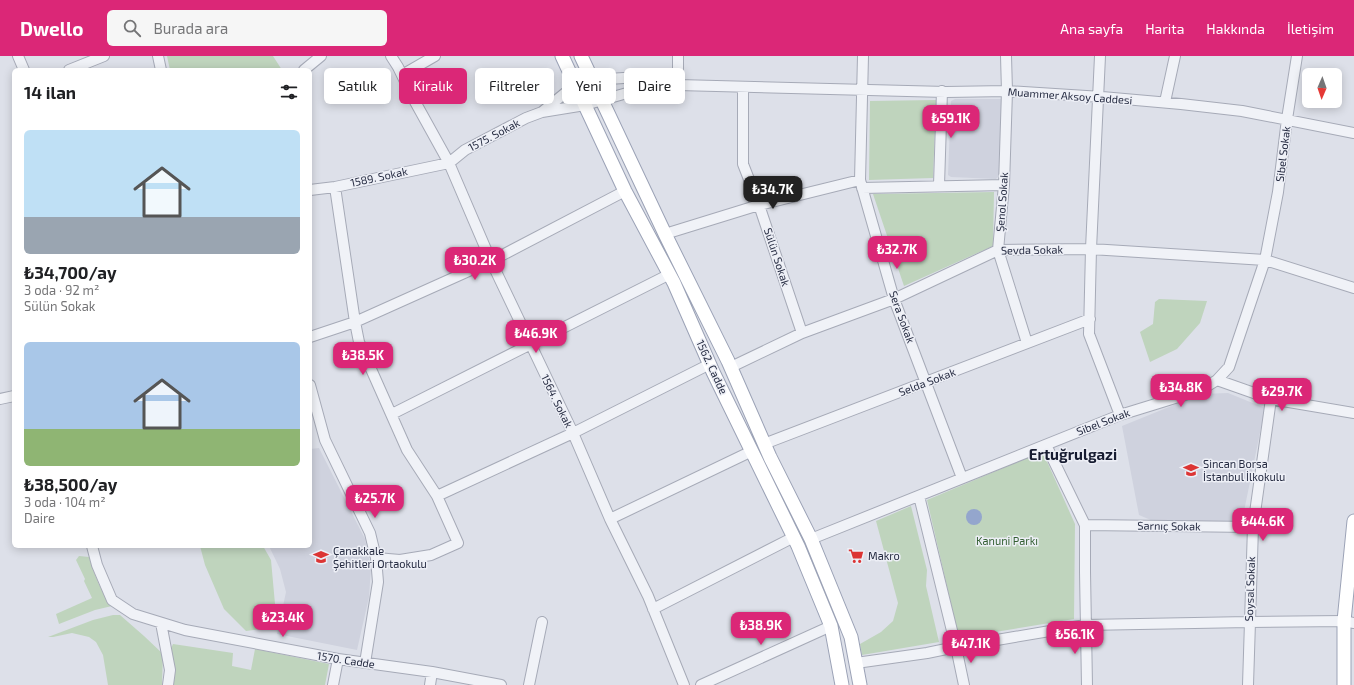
<!DOCTYPE html>
<html lang="tr">
<head>
<meta charset="utf-8">
<style>
  :root { --surface:#fff; --page:#f6f6f6; --text:#202124; --muted:#757577; --accent:#db2777 }
  body { margin:0; font-family:"Exo 2",sans-serif; background:var(--page); color:var(--text); height:100vh; display:flex; flex-direction:column; font-size:15px; white-space:nowrap }
  * { box-sizing:border-box; margin:0 }
  p { font-size:13px; color:var(--muted) }
  .icon { flex:none; width:22px; height:22px; fill:none; stroke:currentColor; stroke-width:2; stroke-linecap:round; stroke-linejoin:round }
  .map { position:relative; flex:1; overflow:hidden }
  .sheet { position:absolute; left:12px; top:12px; width:300px; height:480px; display:flex; flex-direction:column; background:var(--surface); border-radius:6px; box-shadow:0 2px 10px #0003 }
  .sheet>* { flex:none }
  .banner { position:absolute; left:324px; top:12px; width:380px; height:36px; display:flex; gap:8px }
  .needle { width:26px; rotate:182deg }
  .buttons { position:absolute; left:1302px; top:12px; display:grid; gap:8px }
  .buttons a { display:grid; place-items:center; width:40px; height:40px; border-radius:6px; background:var(--surface); box-shadow:0 2px 10px #0003; font-size:20px }
  .price { position:absolute; translate:-50% -34px; padding:0 9px; border-radius:8px; background:var(--accent); color:#fff; font-size:13px; line-height:26px; filter:drop-shadow(0 1px 2px #0008) }
  .price::after { content:''; position:absolute; left:50%; top:24px; width:12px; height:9px; margin-left:-6px; background:inherit; clip-path:polygon(0 0,100% 0,50% 100%) }
  .price.on { background:#222; color:#fff }
  ul { padding:0; list-style:none }
  li { display:grid; align-content:center; gap:8px; height:212px; padding:0 12px }
  li span { display:grid; place-items:center; height:124px; border-radius:6px; color:#555 }
  li>.icon { margin-inline-start:auto }
  span .icon { width:72px; height:72px; fill:#fffc; stroke-width:1 }
  li b { font-size:17px }
  h2 { display:flex; justify-content:space-between; align-items:center; height:48px; padding:0 12px; font-size:17px }
  .chip { padding:0 14px; border-radius:6px; background:var(--surface); box-shadow:0 2px 10px #0003; font-size:14px; line-height:36px }
  .chip.on { background:var(--accent); color:#fff }
  header { display:flex; align-items:center; gap:24px; box-sizing:border-box; height:56px; padding:0 20px; background:var(--accent); color:#fff }
  header strong { font-size:19px }
  nav { display:flex; gap:22px; margin-inline-start:auto; font-size:14px }
  .search { width:280px; height:36px; background:var(--page); display:flex; align-items:center; gap:10px; box-sizing:border-box; padding:0 14px; border-radius:6px; color:var(--muted); font-size:15px }
  .map>svg:first-child { display:block }
  .built { fill:#cfd2de }
  .green { fill:#bfd4bd }
  .water { fill:#94a6cd }
  .lines { fill:none; stroke-linecap:round; stroke-linejoin:round }
  .minor-casing { stroke:#a6aab7; stroke-width:12 }
  .major-casing { stroke:#9ba2b6; stroke-width:15 }
  .minor { stroke:#f0f2f7; stroke-width:10 }
  .major { stroke:#fff; stroke-width:13 }
  .labels { text-anchor:middle; stroke-width:3; stroke-linejoin:round; paint-order:stroke }
  .street-label { font-size:11px; fill:#252b41; stroke:#edeff6 }
  .poi-label { font-size:11px; fill:#252b41; stroke:#edeff6; text-anchor:start }
  .park-label { font-size:11px; fill:#325e31; stroke:#edeff6 }
  .district-label { font-size:15px; font-weight:bold; fill:#171c31; stroke:#edeff6 }
</style>
</head>
<body>
<header>
<strong>Dwello</strong>
<div class="search"><svg class="icon" aria-label="search" viewBox="0 0 24 24"><circle cx="10" cy="10" r="6"/><path d="M15 15l6 6"/></svg>Burada ara</div>
<nav><a>Ana sayfa</a><a>Harita</a><a>Hakkında</a><a>İletişim</a></nav>
</header>
<div class="map">
<svg width="1354" height="629" viewBox="0 0 1354 629">
  <rect width="100%" height="100%" fill="#dde0e9"/>
  <path class="built" d="M955 43H1001L1004 48 1000 119 996 123 951 121 948 119 951 45Z
    M1228 337 1265 352 1242 465H1153L1139 459 1122 370 1201 338Z
    M319 392 365 483 371 512 369 541 357 594 277 578 286 536 280 513 269 490H310V393Z"/>
  <path class="green" d="M167 0H273L282 14H170Z
    M936 44 933 122 869 124 870 45Z
    M994 136 993 190 904 230 873 138Z
    M1159 243 1207 245 1200 267 1177 293 1150 306 1140 276 1153 268 1155 246Z
    M1039 397 1045 401 1075 468 1074 563 959 582 927 444Z
    M911 450 927 514 926 530 939 586 862 599 860 588 881 576 893 565 898 547 876 465Z
    M200 490H263L271 504 275 548 263 573 246 575 224 553 205 509Z
    M79 500 89 501C95 519 100 535 112 550L95 554 59 568 56 558 92 542 84 525 85 523 76 504Z
    M113 559H120L144 580 163 598 162 629H108L103 599 96 586 89 581 72 577 53 581H48L93 564Z
    M173 588 233 597 232 610 251 614 255 593 329 608 325 629H172L170 594Z"/>
  <path class="water" d="M966 461a8 8 0 1 1 16 0a8 8 0 1 1-16 0Z"/>
  <g class="lines">
    <g class="minor-casing">
      <path id="minor" d="M18 0 24 14
        M158 0 161 14
        M391 0 398 11 413 42 449 107 491 205 573 377 610 463 648 540 684 629
        M863 0 860 124 894 243 962 422
        M1006 0 1007 35 1004 129 998 194 1027 287
        M1100 0 1091 193 1089 278 1120 359
        M69 14 104 0
        M304 14 321 0
        M402 19 435 0
        M678 29V0
        M743 31V108L759 149 802 277
        M1165 46 1175 0
        M542 56 575 29 593 24 639 21 663 28 678 29 946 36 1007 35 1102 41 1181 48 1242 55 1354 77
        M939 129 942 35
        M335 131 355 266 359 286 407 394 437 440 458 487 431 499 400 504 376 502
        M862 132 1004 129
        M310 134 335 131 449 107 465 94 526 62 542 56 585 49 627 37 661 28
        M665 178 759 149 860 124
        M310 281 355 266 491 205 625 135
        M731 311 802 277 894 243 998 194 1091 193 1265 204 1354 232
        M1217 324 1271 343 1354 357
        M310 329 325 384 370 477 376 502 378 526 365 607
        M0 343 14 340
        M392 358 670 218
        M764 388 1090 263
        M1046 389 1085 469V516L1087 629
        M437 440 573 377 710 308
        M919 440 956 591 964 629
        M610 463 752 395
        M1085 469 1253 471
        M811 483 1120 359 1201 334 1217 324 1229 311 1265 204 1278 136 1287 63 1297 0
        M92 490 97 509 112 544 133 558 185 574 338 603 432 616 501 629
        M653 553 794 481
        M161 567 170 614 168 629
        M856 607 927 597 956 591 1085 569 1249 566 1344 565 1354 567
        M333 629 338 603
        M430 629 432 616
        M529 629 542 566
        M701 629 831 570
        M1248 629 1253 471 1271 343"/>
    </g>
    <g class="major-casing">
      <path id="major" d="M562 0 625 135 674 227 713 316 798 490 831 570 842 629
        M581 0 665 178 728 305 770 401 811 483 851 581 860 629
        M1344 629V565L1354 465"/>
    </g>
    <use href="#minor" class="minor"/>
    <use href="#major" class="major"/>
  </g>
  <defs>
    <g id="school-bare" transform="scale(1.2)"><path d="M0-5L7-2L0 1L-7-2ZM-4 1L0 2.5L4 1V4Q0 6-4 4Z" fill="#dc3534" stroke="#edeff6" stroke-width="2.5" paint-order="stroke"/></g>
    <g id="supermarket-bare" transform="scale(1.2)"><path d="M-6-5.5h2.5l.6 2H6L4.5 2H-2.5L-4.4-4H-6ZM-1.5 3.2a1.3 1.3 0 1 0 .1 0ZM3 3.2a1.3 1.3 0 1 0 .1 0Z" fill="#dc3534" stroke="#edeff6" stroke-width="2.5" paint-order="stroke"/></g>
  </defs>
  <g fill-rule="evenodd">
    <use href="#school-bare" x="1191" y="414"/>
    <use href="#supermarket-bare" x="856" y="500"/>
    <use href="#school-bare" x="321" y="501"/>
  </g>
  <g class="labels">
    <g class="street-label">
      <text transform="translate(1070 40) rotate(4)" y="4">Muammer Aksoy Caddesi</text>
      <text transform="translate(494 79) rotate(-28)" y="4">1575. Sokak</text>
      <text transform="translate(1283 98) rotate(-83)" y="4">Sibel Sokak</text>
      <text transform="translate(379 121) rotate(-12)" y="4">1589. Sokak</text>
      <text transform="translate(1002 146) rotate(-86)" y="4">Şenol Sokak</text>
      <text transform="translate(1032 194) rotate(-1)" y="4">Sevda Sokak</text>
      <text transform="translate(777 201) rotate(72)" y="4">Sülün Sokak</text>
      <text transform="translate(902 261) rotate(70)" y="4">Sera Sokak</text>
      <text transform="translate(712 311) rotate(65)" y="4">1562. Cadde</text>
      <text transform="translate(927 326) rotate(-21)" y="4">Selda Sokak</text>
      <text transform="translate(557 345) rotate(64)" y="4">1564. Sokak</text>
      <text transform="translate(1103 366) rotate(-21)" y="4">Sibel Sokak</text>
      <text transform="translate(1169 470) rotate(1)" y="4">Sarnıç Sokak</text>
      <text transform="translate(1250 533) rotate(-88)" y="4">Soysal Sokak</text>
      <text transform="translate(346 604) rotate(9)" y="4">1570. Cadde</text>
    </g>
    <g class="poi-label">
      <text x="1203" y="412">Sincan Borsa<tspan x="1203" dy="13">İstanbul İlkokulu</tspan></text>
      <text x="333" y="499">Çanakkale<tspan x="333" dy="13">Şehitleri Ortaokulu</tspan></text>
      <text x="868" y="504">Makro</text>
    </g>
    <g class="park-label">
      <text x="1007" y="489">Kanuni Parkı</text>
    </g>
    <g class="district-label">
      <text x="1073" y="404">Ertuğrulgazi</text>
    </g>
  </g>
</svg>
<div class="buttons">
<a><svg class="needle" viewBox="-14 -14 28 28"><path d="M0-13l5 13h-10z" fill="#e53935"/><path d="M0 13l5-13h-10z" fill="#757577"/></svg></a>
</div>
<b class="price" style="left:951px;top:83px">₺59.1K</b>
<b class="price on" style="left:773px;top:154px">₺34.7K</b>
<b class="price" style="left:897px;top:214px">₺32.7K</b>
<b class="price" style="left:475px;top:225px">₺30.2K</b>
<b class="price" style="left:536px;top:298px">₺46.9K</b>
<b class="price" style="left:363px;top:320px">₺38.5K</b>
<b class="price" style="left:1181px;top:352px">₺34.8K</b>
<b class="price" style="left:1282px;top:356px">₺29.7K</b>
<b class="price" style="left:375px;top:463px">₺25.7K</b>
<b class="price" style="left:1263px;top:486px">₺44.6K</b>
<b class="price" style="left:283px;top:582px">₺23.4K</b>
<b class="price" style="left:761px;top:590px">₺38.9K</b>
<b class="price" style="left:1075px;top:599px">₺56.1K</b>
<b class="price" style="left:971px;top:608px">₺47.1K</b>
<div class="banner">
<a class="chip">Satılık</a>
<a class="chip on">Kiralık</a>
<a class="chip">Filtreler</a>
<a class="chip">Yeni</a>
<a class="chip">Daire</a>
</div>
<section class="sheet">
<h2>14 ilan<svg class="icon" aria-label="filters" viewBox="0 0 24 24"><path d="M4 7h16M4 17h16"/><circle cx="9" cy="7" r="2"/><circle cx="15" cy="17" r="2"/></svg></h2>
<ul>
<li><span style="background:linear-gradient(#bfe0f5 70%,#9aa5b1 0)"><svg class="icon" aria-label="home" viewBox="0 0 24 24"><path d="M3 11l9-7 9 7M6 9v11h12V9"/></svg></span><div><b>₺34,700/ay</b><p>3 oda · 92 m²</p><p>Sülün Sokak</p></div></li>
<li><span style="background:linear-gradient(#a9c7e8 70%,#8fb573 0)"><svg class="icon" aria-label="home" viewBox="0 0 24 24"><path d="M3 11l9-7 9 7M6 9v11h12V9"/></svg></span><div><b>₺38,500/ay</b><p>3 oda · 104 m²</p><p>Daire</p></div></li>
</ul>
</section>
</div>
</body>
</html>
